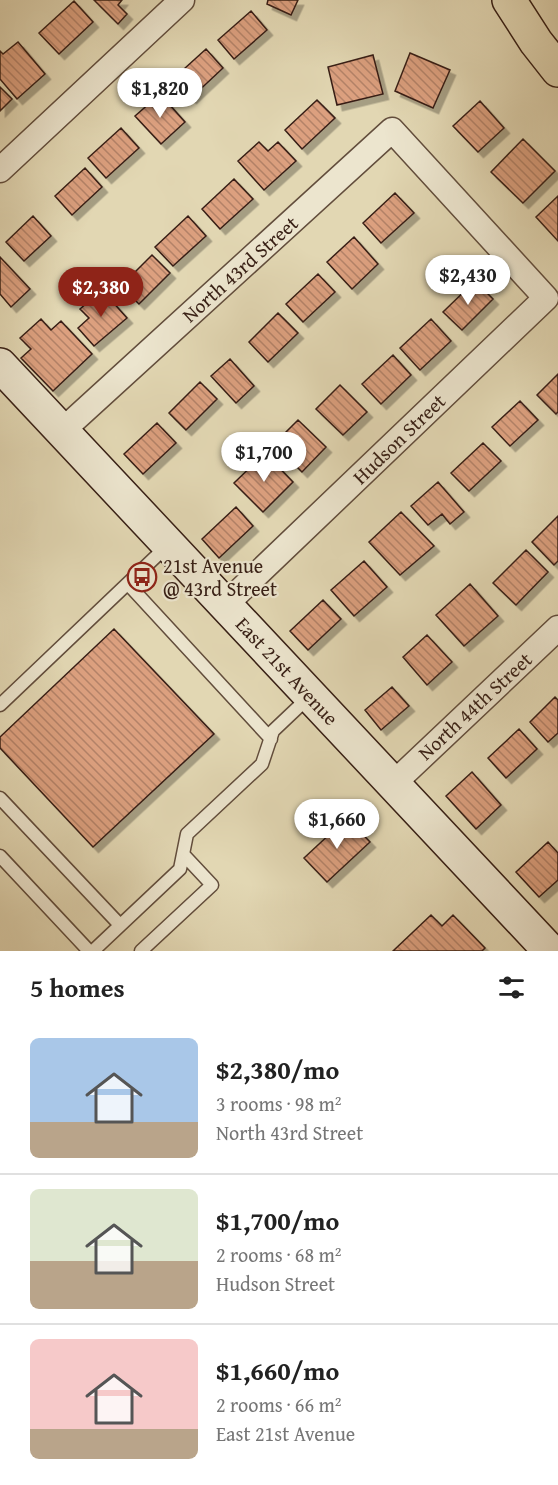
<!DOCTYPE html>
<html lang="en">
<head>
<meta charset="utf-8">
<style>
  :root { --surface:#fff; --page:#f6f6f6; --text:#222; --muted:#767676; --line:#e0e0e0; --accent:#8f2418 }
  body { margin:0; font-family:"Gentium Book Plus",serif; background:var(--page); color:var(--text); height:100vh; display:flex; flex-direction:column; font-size:22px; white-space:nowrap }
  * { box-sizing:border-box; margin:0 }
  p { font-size:20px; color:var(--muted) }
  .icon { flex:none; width:33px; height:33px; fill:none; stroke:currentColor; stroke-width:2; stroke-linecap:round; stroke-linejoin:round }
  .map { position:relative; height:951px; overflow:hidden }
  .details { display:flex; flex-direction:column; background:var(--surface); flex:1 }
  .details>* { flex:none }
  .price { position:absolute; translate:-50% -51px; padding:0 14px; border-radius:21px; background:#fff; color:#222; font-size:20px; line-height:39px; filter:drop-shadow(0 2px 3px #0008) }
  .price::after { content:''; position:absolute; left:50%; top:36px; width:18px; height:14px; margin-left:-9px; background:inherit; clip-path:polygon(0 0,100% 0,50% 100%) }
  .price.current { background:var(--accent); color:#fff }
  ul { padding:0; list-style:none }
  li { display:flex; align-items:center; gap:18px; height:150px; padding:0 30px }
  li+li { border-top:2px solid var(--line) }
  li span { display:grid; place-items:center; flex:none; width:168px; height:120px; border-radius:9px; color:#555 }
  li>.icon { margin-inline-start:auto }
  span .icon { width:72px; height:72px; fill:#fffc; stroke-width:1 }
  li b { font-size:26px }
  h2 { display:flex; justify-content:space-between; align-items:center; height:72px; padding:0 30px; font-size:26px }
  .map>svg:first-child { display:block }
  .building { fill:url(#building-back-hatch); stroke:#371f15; stroke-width:1.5; filter:url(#shadow) }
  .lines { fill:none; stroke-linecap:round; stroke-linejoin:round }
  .lane-casing { stroke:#624d3c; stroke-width:15 }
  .street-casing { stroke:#624d3c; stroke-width:27 }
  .secondary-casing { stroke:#371f15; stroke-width:36 }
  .primary-casing { stroke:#371f15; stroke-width:36 }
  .lane { stroke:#ece5ce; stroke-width:12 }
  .street { stroke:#ece5ce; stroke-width:24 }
  .secondary { stroke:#ece5ce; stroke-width:33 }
  .primary { stroke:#e2d7b3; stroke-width:33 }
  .labels { text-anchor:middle; stroke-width:4.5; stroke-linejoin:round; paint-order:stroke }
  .street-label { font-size:20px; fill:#371f15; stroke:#ece5ce }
  .poi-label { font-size:20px; fill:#371f15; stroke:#ece5ce; text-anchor:start }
</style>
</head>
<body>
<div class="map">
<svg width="558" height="951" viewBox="0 0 558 951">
  <defs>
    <pattern id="building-back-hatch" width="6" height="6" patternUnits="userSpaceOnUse" patternTransform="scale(1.5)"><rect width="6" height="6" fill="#dca07f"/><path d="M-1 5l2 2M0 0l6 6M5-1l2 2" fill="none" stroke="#b38267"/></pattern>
    <filter id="shadow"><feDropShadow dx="5.5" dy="5.5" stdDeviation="0" flood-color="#0004"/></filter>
  </defs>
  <rect width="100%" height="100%" fill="#e2d7b3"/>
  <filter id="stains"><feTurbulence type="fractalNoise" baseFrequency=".00333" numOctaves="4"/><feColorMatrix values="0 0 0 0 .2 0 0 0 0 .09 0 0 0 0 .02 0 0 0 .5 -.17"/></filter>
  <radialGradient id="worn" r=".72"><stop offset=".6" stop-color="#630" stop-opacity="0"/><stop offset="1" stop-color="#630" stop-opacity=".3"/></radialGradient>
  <path class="building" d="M94 0H122L118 5 127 14 118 24Z
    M268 0H298L291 15 267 4Z
    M74 1 93 22 59 54 39 33Z
    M251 11 267 30 234 59 218 40Z
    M18 42 45 74 17 99 0 79V51L3 54Z
    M206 49 223 68 191 98 173 79Z
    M410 53 450 70 433 108 395 91Z
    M373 55 383 94 337 105 328 67Z
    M0 87 12 99 0 111Z
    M160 94 185 122 161 144 135 116Z
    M317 100 335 118 302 149 285 130Z
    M480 101 504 128 478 152 453 126Z
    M121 128 139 148 106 178 88 158Z
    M523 139 555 171 523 203 491 172Z
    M259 142 268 151 278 142 296 161 264 190 238 161Z
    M85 168 102 187 72 215 55 196Z
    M234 179 253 199 220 229 202 209Z
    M395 193 414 213 381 243 363 223Z
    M558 196V241L536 217Z
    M33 216 51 236 24 261 6 242Z
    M188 216 206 236 173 266 155 247Z
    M354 237 378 264 352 289 327 262Z
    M152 255 170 273 139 304 121 286Z
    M0 257 30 289 11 307 0 294Z
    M318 274 335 292 303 322 286 304Z
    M475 281 493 299 462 330 443 312Z
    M102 290 127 318 94 346 78 328 89 318 80 309Z
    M278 313 298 333 268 362 249 342Z
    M41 319 51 330 61 321 92 354 53 391 21 358 31 349 20 338Z
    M431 319 451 341 420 370 400 348Z
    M393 355 411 375 381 404 362 384Z
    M230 359 254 386 236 403 211 376Z
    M558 374V412L556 414 537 395Z
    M200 382 217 399 186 430 169 413Z
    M340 385 367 412 343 435 316 409Z
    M520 401 538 420 510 446 492 427Z
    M298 420 326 447 302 472 283 453 295 441 286 432Z
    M157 423 176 443 143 474 124 454Z
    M483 443 501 461 469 491 451 473Z
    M265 453 293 482 263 512 234 483Z
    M438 482 464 512 450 524 442 514 428 525 411 506Z
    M236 507 253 526 219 558 202 539Z
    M401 512 434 546 400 575 369 542Z
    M558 516V561L554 565 532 542Z
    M526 550 548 572 516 605 493 583Z
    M364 561 387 587 354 616 331 590Z
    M470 584 498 616 464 646 436 615Z
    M323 600 341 619 308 650 290 631Z
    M114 629 214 734 93 847 0 748V737Z
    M427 635 452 662 427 685 403 657Z
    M392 687 409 706 381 730 365 710Z
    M555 697 558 700V733L548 742 530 722Z
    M519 729 537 749 506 778 488 758Z
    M472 772 501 805 476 829 446 796Z
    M347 818 370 842 327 882 304 858Z
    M548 842 558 853V880L539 897 516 872Z
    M431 915 442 926 453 915 485 948 482 951H393Z"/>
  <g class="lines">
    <g class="lane-casing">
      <path id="lane" d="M128 584 271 739
        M0 705 167 546
        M0 798 120 925
        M0 856 89 951
        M93 951 180 869 187 834 262 764 273 731 310 696
        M141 951 212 885 183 854"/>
    </g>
    <g class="street-casing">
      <path id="street" d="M0 170 182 0
        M62 431 392 130 546 298 225 605
        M393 784 558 628"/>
    </g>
    <g class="secondary-casing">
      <path id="secondary" d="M0 365 550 951"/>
    </g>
    <g class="primary-casing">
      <path id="primary" d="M509 0 536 42 558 70"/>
    </g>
    <use href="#lane" class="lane"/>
    <use href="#street" class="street"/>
    <use href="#secondary" class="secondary"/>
    <use href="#primary" class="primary"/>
  </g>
  <defs>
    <g id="bus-ring" transform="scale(1.5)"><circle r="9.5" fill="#ece5ce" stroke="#8f2418" stroke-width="1.5"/><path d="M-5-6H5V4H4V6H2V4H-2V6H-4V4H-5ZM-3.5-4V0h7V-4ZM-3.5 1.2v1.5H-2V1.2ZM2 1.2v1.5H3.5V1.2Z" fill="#8f2418"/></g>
  </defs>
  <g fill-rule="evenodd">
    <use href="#bus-ring" x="142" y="577"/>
  </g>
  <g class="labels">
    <g class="street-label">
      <text transform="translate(240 269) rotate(-42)" y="7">North 43rd Street</text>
      <text transform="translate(399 439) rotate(-44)" y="7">Hudson Street</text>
      <text transform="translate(287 671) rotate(47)" y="7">East 21st Avenue</text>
      <text transform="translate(475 706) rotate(-43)" y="7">North 44th Street</text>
    </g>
    <g class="poi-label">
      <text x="163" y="573">21st Avenue<tspan x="163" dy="23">@ 43rd Street</tspan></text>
    </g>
  </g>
  <rect width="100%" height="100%" filter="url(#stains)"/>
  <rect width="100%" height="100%" fill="url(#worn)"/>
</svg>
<b class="price" style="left:160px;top:119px">$1,820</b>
<b class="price" style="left:468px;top:306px">$2,430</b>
<b class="price current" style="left:101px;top:318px">$2,380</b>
<b class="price" style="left:264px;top:483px">$1,700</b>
<b class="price" style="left:337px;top:850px">$1,660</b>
</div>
<section class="details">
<h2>5 homes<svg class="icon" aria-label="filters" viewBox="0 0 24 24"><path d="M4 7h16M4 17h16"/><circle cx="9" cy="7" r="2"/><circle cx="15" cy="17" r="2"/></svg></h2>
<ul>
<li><span style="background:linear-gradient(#a9c7e8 70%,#b9a48a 0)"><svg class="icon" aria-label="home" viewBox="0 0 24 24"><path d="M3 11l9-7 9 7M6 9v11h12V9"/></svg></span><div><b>$2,380/mo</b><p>3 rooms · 98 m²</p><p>North 43rd Street</p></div></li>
<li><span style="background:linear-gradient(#dfe7d0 60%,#b9a48a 0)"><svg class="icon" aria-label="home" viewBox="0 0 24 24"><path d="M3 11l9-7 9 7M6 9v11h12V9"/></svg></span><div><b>$1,700/mo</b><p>2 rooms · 68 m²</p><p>Hudson Street</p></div></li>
<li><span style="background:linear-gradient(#f6c9c9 75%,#b9a48a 0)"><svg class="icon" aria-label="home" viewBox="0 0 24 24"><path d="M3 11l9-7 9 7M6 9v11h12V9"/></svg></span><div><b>$1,660/mo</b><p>2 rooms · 66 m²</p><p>East 21st Avenue</p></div></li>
</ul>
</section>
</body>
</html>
